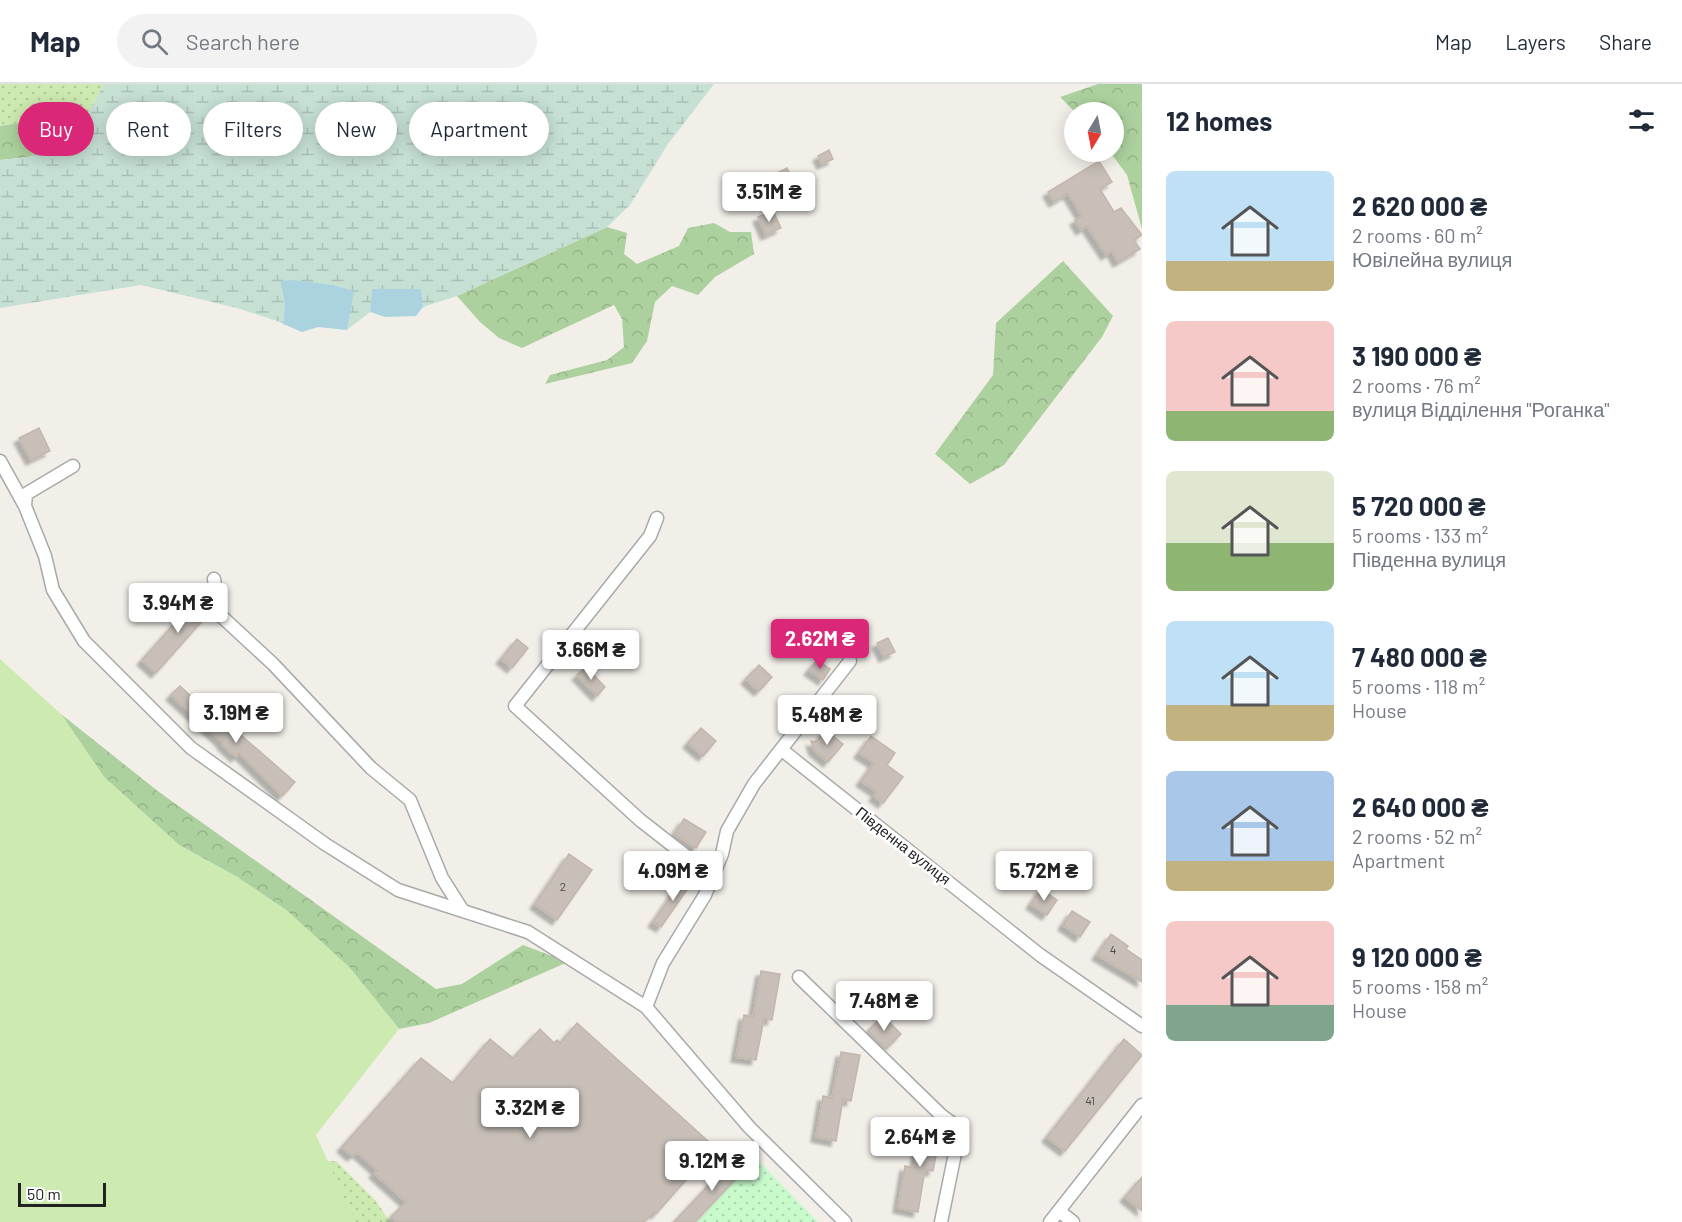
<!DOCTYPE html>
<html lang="en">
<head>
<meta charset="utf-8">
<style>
  :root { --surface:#fff; --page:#f2f2f3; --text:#1f2937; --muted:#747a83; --line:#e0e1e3; --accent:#db2777 }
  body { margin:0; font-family:Barlow,sans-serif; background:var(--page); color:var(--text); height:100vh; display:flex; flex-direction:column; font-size:22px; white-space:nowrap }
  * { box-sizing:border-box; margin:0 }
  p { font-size:20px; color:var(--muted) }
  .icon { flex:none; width:33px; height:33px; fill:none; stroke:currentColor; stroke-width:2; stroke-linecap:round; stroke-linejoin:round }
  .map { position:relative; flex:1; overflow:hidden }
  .drawer { display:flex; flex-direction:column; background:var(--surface); width:540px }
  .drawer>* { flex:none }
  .banner { position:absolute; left:18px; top:18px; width:570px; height:54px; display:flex; gap:12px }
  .needle { width:39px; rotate:190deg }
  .controls { position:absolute; left:1064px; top:18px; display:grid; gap:12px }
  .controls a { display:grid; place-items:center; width:60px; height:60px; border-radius:50%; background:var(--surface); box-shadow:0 3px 15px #0003; font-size:30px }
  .scale { position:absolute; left:18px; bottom:15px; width:88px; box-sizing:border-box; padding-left:6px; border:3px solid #222; border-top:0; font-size:16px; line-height:21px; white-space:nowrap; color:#222; -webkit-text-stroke:4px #fff; paint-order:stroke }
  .price { position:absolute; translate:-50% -51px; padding:0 14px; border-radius:6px; background:#fff; color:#222; font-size:20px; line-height:39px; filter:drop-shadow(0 2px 3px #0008) }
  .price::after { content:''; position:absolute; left:50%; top:36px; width:18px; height:14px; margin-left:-9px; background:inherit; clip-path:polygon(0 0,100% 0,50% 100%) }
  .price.current { background:var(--accent); color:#fff }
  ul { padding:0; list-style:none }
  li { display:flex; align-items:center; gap:18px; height:150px; padding:0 24px }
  li span { display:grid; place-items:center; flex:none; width:168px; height:120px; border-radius:9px; color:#555 }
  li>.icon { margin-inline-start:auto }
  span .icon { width:72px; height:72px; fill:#fffc; stroke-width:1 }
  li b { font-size:26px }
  h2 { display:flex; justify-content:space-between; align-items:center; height:72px; padding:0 24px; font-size:26px }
  .tag { padding:0 21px; border-radius:27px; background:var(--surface); box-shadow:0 3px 15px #0003; font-size:21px; line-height:54px }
  .tag.current { background:var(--accent); color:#fff }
  header { display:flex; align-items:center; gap:36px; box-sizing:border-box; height:84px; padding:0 30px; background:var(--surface); border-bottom:2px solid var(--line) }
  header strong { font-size:28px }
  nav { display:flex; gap:33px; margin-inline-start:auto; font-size:21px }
  .search { width:420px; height:54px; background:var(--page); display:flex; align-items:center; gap:15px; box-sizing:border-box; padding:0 21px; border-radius:33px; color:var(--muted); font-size:22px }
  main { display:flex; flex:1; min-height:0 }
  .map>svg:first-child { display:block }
  .grass { fill:url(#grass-dots) }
  .forest { fill:url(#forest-crowns) }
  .wetland { fill:url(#wetland-marsh) }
  .park { fill:url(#park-dots) }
  .garden { fill:#cdebb0 }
  .water { fill:#aad3df }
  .building { fill:#c7bfb8; stroke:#c4b6ab; stroke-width:1.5; filter:url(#shadow) }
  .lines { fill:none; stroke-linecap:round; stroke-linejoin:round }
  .minor-casing { stroke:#a9a9a9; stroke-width:15 }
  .minor { stroke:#fff; stroke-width:12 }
  .labels { text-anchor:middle; stroke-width:6; stroke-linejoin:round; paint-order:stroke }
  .number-label { font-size:12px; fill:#4b4948 }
  .street-label { font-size:15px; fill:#222; stroke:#fff }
</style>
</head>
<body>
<header>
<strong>Map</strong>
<div class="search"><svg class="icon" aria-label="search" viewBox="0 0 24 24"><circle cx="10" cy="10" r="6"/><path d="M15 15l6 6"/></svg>Search here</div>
<nav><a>Map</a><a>Layers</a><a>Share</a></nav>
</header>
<main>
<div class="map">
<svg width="1142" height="1138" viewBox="0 0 1142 1138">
  <defs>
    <pattern id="grass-dots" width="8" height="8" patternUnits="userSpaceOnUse" patternTransform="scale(1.5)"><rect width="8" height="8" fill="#cdebb0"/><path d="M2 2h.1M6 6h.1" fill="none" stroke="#b0c997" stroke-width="1.8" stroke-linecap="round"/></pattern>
    <pattern id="forest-crowns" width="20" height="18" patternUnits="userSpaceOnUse" patternTransform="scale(1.5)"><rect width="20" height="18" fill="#add19e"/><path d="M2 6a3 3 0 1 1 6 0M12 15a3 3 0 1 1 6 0" fill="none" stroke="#95b388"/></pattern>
    <pattern id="wetland-marsh" width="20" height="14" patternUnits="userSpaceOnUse" patternTransform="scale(1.5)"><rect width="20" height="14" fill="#c6e0d4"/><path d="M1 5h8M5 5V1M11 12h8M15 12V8" fill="none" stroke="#aac0b6"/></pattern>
    <pattern id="park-dots" width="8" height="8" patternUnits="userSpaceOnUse" patternTransform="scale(1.5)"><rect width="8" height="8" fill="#c8facc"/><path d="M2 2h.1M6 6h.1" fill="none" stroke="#acd6af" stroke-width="1.8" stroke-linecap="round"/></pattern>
    <filter id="shadow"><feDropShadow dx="-5" dy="5" stdDeviation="1.5" flood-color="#0004"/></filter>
  </defs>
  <rect width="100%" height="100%" fill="#f2efe9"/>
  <path class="grass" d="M0 0H104L79 46 63 32 0 42Z
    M336 1077 376 1117 390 1138H335L309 1078Z"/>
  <path class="forest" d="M1098 0H1142V145L1127 91 1110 68H1113V28H1075L1060 13Z
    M63 32 79 46 29 73 0 76V42Z
    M714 139 730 148H751L754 170 715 193 698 211 672 202 655 218 647 257 632 279 545 300 550 291 607 276 624 263 622 235 614 221 522 264 499 254 480 238 457 212 607 143 627 149 624 170 637 180 679 162 688 144Z
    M1063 177 1113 232 1102 253 1004 381 970 400 935 370 993 291 996 239Z
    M61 630 159 708 436 905 462 900 523 861 568 878 429 939 399 945 349 883 286 826 237 793 179 761 104 693Z"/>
  <path class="wetland" d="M104 0H714L668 60 630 121 607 143 457 212 423 223 420 205H372L370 228 347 246 353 207 280 197 285 220 283 239 237 224 141 201 0 224V76L29 73 79 46Z"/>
  <path class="park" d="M756 1074 818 1138H697Z"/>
  <path class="garden" d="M0 575 61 630 104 693 179 761 237 793 286 826 349 883 399 945 316 1051 355 1138H0Z"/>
  <path class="water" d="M293 196 332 201 354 207 347 246 318 243 302 248 283 240 285 220 280 197Z
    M372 205H421L423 223 416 232 385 233 370 228Z"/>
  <path class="building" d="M829 66 833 75 822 80 818 72Z
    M1099 77 1112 98 1100 105 1114 128 1121 124 1142 151 1134 156 1140 165 1118 178 1112 167 1106 171 1087 142 1081 146 1075 136 1082 132 1068 109 1054 118 1048 108Z
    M787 84 795 99 783 105 775 90Z
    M773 127 781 144 766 151 758 133Z
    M39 344 50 367 31 376 19 354Z
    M201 510 209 518 211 527 156 589 142 576Z
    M888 554 895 568 884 573 877 559Z
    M517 555 528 564 512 584 501 575Z
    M817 576 830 585 823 596 809 586Z
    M759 581 772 593 759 607 746 595Z
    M586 583 605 603 597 612 577 591Z
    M180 602 232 650 235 646 295 698 282 712 239 669 236 673 222 660 223 659 171 611Z
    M701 644 716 657 703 672 688 659Z
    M824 648H828L843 660 828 678 814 666 811 657 816 658Z
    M871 652 895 669 887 681 903 693 883 719 874 712 877 708 861 697 874 679 859 669Z
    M684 735 706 748 696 764 674 750Z
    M569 770 592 786 557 836 535 820Z
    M685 792 693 797 661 843 653 838Z
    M1041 805 1057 816 1047 831 1031 820Z
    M1072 827 1090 838 1080 853 1063 841Z
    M1111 850 1128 862 1126 865 1142 876V898L1097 871Z
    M761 887 780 890 772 936 764 935 756 976 736 973 744 931 753 933Z
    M883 932 901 950 886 965 868 947Z
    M577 939 717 1065 709 1074 707 1072 656 1130 654 1128 644 1138H396L391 1133 406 1118 374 1089 377 1086 357 1068 352 1072 342 1063 421 974 453 999 490 955 513 974 540 945 554 959 557 956 560 959Z
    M1124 955 1142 971 1065 1067 1047 1053Z
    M841 968 860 971 851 1017 843 1015 836 1057 816 1053 823 1012 832 1014Z
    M923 1038 942 1042 933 1087 925 1086 918 1128 898 1124 905 1082 914 1084Z
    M735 1073 746 1084 695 1138H674Z
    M1142 1093V1127L1125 1113Z"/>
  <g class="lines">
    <g class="minor-casing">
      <path id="minor" d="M0 377 25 422 45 472 53 506 84 557 191 664 325 760 398 806 528 848 646 923 749 1043 845 1138
        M25 422 26 410 73 382
        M657 434 650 452 515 622 640 736 713 793
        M214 495 220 531 273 580 371 684 410 716 442 794 463 827
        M782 666 1040 871 1142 942
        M799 893 941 1031 960 1045 941 1138
        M646 923 663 879 705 811 722 770 727 747 754 700 850 577
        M1059 1127 1073 1138
        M1050 1138 1142 1021"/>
    </g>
    <use href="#minor" class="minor"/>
  </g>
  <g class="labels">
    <g class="number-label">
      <text x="563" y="807">2</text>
      <text x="1113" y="870">4</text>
      <text x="1090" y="1021">41</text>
    </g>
    <g class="street-label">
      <text transform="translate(903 762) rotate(38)" y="5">Південна вулиця</text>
    </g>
  </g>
</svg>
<div class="controls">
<a><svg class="needle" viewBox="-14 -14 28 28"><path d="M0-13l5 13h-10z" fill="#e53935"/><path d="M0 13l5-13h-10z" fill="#747a83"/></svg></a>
</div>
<div class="scale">50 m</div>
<b class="price" style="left:769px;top:139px">3.51M ₴</b>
<b class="price" style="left:178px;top:550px">3.94M ₴</b>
<b class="price current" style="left:820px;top:586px">2.62M ₴</b>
<b class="price" style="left:591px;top:597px">3.66M ₴</b>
<b class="price" style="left:236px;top:660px">3.19M ₴</b>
<b class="price" style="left:827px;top:662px">5.48M ₴</b>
<b class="price" style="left:673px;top:818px">4.09M ₴</b>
<b class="price" style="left:1044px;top:818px">5.72M ₴</b>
<b class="price" style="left:884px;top:948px">7.48M ₴</b>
<b class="price" style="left:530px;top:1055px">3.32M ₴</b>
<b class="price" style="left:920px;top:1084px">2.64M ₴</b>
<b class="price" style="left:712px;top:1108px">9.12M ₴</b>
<div class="banner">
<a class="tag current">Buy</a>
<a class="tag">Rent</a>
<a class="tag">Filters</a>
<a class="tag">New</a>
<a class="tag">Apartment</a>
</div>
</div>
<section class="drawer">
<h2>12 homes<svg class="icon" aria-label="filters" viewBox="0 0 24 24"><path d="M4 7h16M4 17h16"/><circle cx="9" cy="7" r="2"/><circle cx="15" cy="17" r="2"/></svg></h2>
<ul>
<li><span style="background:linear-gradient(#bfe0f5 75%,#c2b280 0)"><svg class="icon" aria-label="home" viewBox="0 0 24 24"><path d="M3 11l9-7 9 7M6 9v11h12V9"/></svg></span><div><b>2 620 000 ₴</b><p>2 rooms · 60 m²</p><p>Ювілейна вулиця</p></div></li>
<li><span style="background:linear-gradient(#f6c9c9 75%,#8fb573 0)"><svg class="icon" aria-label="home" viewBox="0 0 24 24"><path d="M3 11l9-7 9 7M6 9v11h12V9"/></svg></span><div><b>3 190 000 ₴</b><p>2 rooms · 76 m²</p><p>вулиця Відділення &quot;Роганка&quot;</p></div></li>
<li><span style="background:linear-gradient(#dfe7d0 60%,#8fb573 0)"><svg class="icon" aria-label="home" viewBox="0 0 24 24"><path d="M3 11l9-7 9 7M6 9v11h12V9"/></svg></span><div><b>5 720 000 ₴</b><p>5 rooms · 133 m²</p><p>Південна вулиця</p></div></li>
<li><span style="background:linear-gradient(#bfe0f5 70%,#c2b280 0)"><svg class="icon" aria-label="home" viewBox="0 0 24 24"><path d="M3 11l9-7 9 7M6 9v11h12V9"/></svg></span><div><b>7 480 000 ₴</b><p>5 rooms · 118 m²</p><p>House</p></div></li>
<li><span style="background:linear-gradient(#a9c7e8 75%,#c2b280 0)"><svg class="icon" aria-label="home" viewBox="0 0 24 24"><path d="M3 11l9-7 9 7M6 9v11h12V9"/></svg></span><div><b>2 640 000 ₴</b><p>2 rooms · 52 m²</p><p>Apartment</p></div></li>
<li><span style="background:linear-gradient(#f6c9c9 70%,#7fa58c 0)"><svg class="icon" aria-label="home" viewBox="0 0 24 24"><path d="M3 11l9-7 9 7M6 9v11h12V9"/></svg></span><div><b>9 120 000 ₴</b><p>5 rooms · 158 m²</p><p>House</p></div></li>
</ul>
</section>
</main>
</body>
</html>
